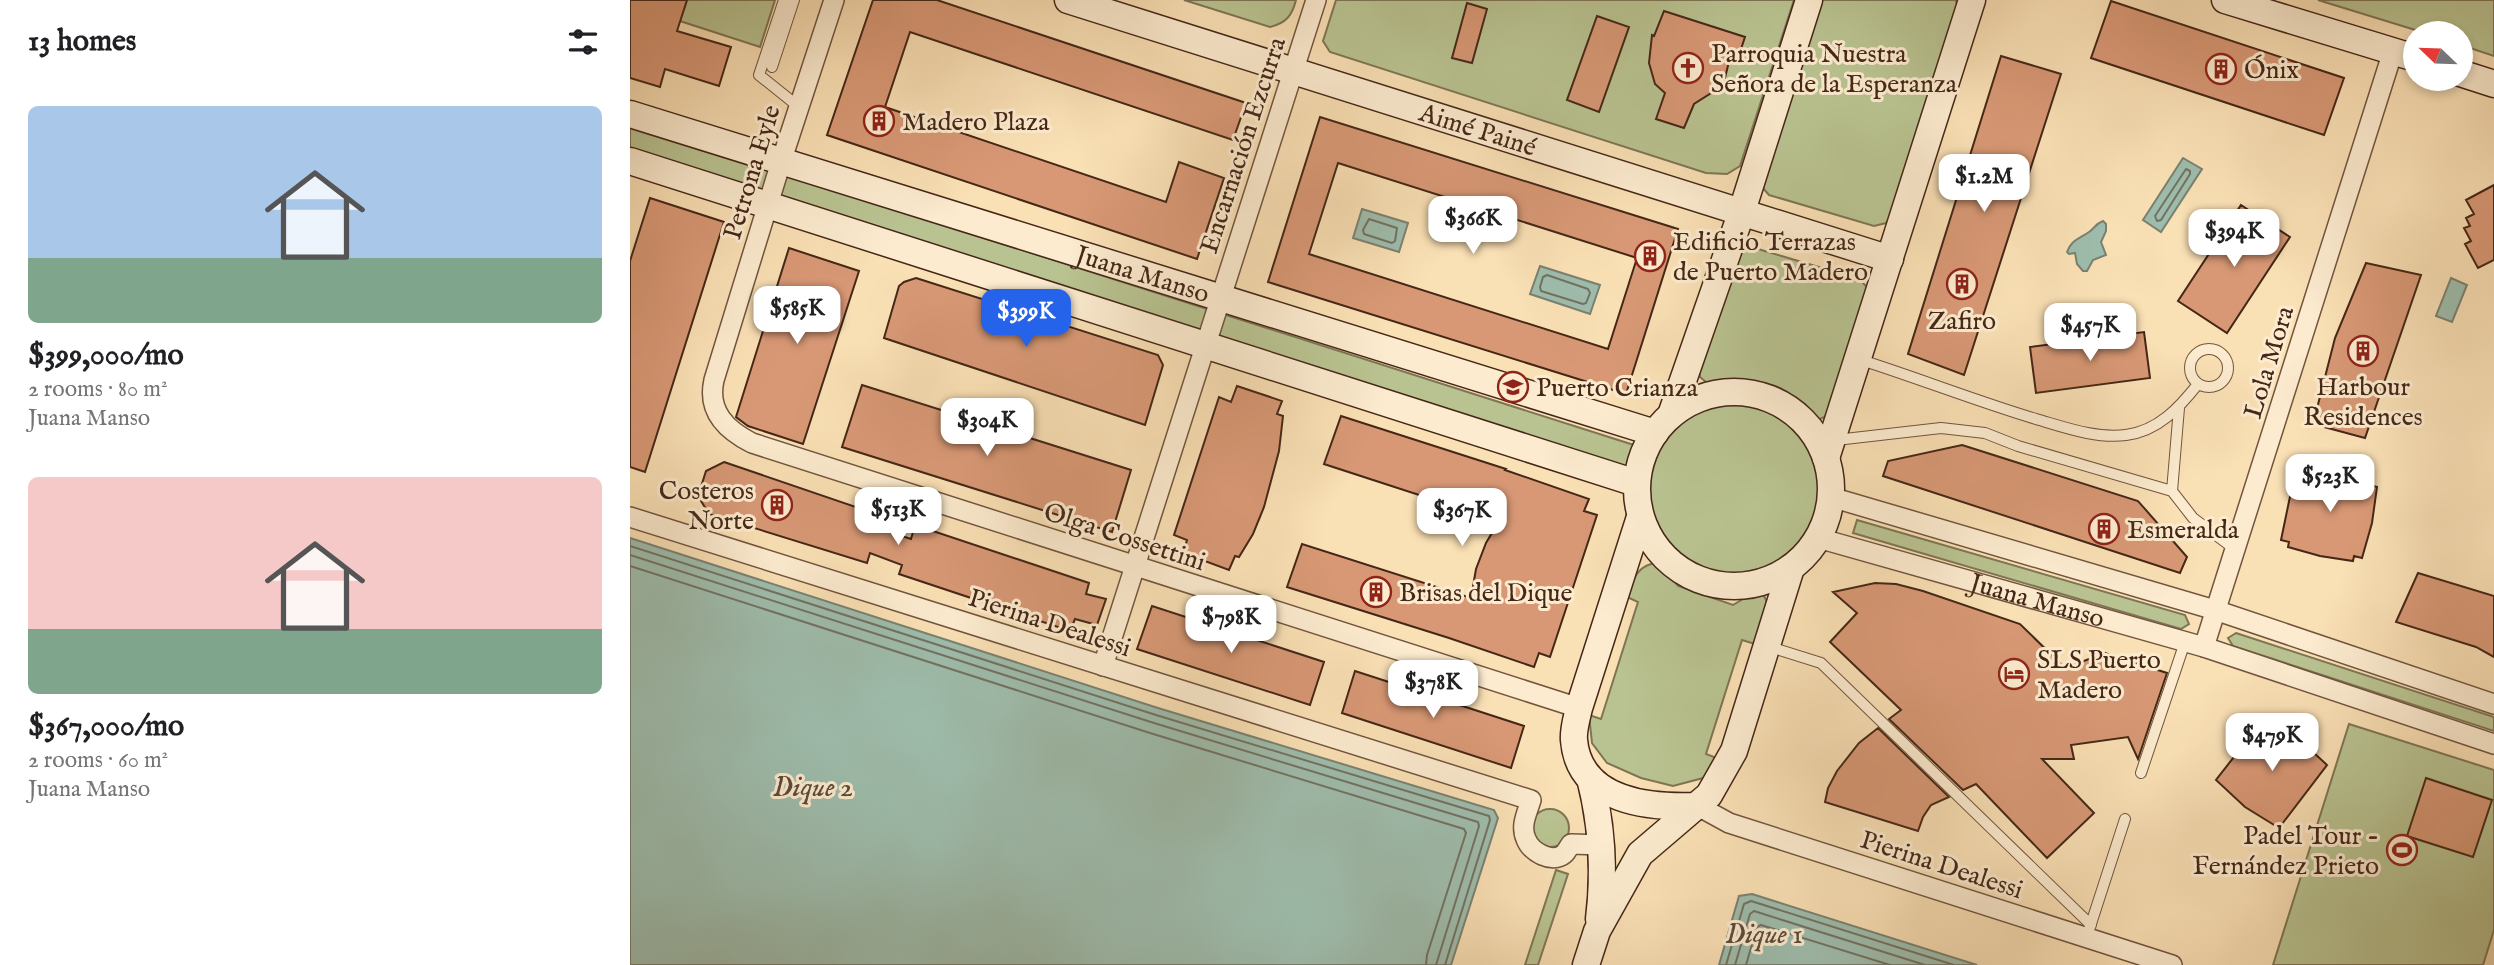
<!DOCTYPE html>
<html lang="en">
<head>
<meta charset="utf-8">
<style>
  :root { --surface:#fff; --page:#f2f2f2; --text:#202124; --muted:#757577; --accent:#2563eb }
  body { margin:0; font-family:"IM FELL English",serif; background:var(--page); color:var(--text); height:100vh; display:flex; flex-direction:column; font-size:26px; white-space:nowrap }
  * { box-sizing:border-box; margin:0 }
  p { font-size:23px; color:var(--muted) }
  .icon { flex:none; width:38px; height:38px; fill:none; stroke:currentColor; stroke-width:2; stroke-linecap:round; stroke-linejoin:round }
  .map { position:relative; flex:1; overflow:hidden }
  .panel { display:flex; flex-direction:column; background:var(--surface); width:630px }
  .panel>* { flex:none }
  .needle { width:46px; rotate:293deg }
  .fabs { position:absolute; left:1773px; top:21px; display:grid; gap:14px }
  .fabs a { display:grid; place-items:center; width:70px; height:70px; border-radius:50%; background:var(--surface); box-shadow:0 4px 10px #0003; font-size:35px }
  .price { position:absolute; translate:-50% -60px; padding:0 16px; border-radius:14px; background:#fff; color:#222; font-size:23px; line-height:46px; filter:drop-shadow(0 2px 4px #0008) }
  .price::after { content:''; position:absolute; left:50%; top:42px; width:21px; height:16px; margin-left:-10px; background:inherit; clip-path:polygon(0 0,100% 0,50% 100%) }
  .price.on { background:var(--accent); color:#fff }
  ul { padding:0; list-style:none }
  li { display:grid; align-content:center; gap:14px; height:371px; padding:0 28px }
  li span { display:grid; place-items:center; height:217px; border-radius:10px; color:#555 }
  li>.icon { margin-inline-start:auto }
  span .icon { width:126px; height:126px; fill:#fffc; stroke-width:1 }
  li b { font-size:30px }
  h2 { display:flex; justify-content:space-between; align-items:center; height:84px; padding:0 28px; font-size:30px }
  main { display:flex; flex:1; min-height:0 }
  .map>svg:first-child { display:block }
  .green { fill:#b9c391; stroke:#7f7554; stroke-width:2 }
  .water { fill:#9ebdad; stroke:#7a8171; stroke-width:2 }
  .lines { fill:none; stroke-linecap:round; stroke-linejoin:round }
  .shore { stroke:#727262; stroke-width:2 }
  .building { fill:#d89875; stroke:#452717; stroke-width:2; fill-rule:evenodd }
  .lane-casing { stroke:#72553e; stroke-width:12 }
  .street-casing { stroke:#72553e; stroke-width:22 }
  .secondary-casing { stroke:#452717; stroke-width:29 }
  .lane { stroke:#fcebcf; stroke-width:10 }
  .street { stroke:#fcebcf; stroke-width:19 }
  .secondary { stroke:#fcebcf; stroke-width:26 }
  .labels { text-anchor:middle; stroke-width:6; stroke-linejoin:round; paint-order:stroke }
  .poi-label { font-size:26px; fill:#452717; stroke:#fcebcf; text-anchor:start }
  .street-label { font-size:26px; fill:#452717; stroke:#fcebcf }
  .water-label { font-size:28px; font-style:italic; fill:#5b4c3c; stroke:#fcebcf }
</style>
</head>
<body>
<main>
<section class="panel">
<h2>13 homes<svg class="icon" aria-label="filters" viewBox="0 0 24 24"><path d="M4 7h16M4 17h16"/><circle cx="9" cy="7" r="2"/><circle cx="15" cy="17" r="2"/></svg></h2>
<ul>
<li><span style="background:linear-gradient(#a9c7e8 70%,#7fa58c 0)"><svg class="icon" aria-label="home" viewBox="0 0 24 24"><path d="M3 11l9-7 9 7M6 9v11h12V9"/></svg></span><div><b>$399,000/mo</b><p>2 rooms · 80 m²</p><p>Juana Manso</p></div></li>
<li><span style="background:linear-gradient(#f6c9c9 70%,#7fa58c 0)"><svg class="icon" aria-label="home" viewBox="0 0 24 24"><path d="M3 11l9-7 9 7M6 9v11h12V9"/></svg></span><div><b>$367,000/mo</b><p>2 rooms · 60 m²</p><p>Juana Manso</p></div></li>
</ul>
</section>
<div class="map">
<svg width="1864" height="965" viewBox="0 0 1864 965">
  <rect width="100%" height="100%" fill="#fae0b5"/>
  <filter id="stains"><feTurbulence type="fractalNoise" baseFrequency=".00286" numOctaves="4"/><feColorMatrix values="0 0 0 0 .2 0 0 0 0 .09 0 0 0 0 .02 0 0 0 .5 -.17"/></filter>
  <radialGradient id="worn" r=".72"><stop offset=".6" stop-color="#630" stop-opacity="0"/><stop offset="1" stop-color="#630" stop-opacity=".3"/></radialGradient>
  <path class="green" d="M57 0H145L130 47 50 21Z
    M554 0H666C662 16 656 23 640 27Z
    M706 0H1164L1110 166 1097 174 1076 173 700 52 693 41Z
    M1185 0H1326L1328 11 1264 214 1256 223 1244 226 1139 195 1132 187Z
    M1688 0H1864V56L1831 45 1830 33H1795Z
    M0 125 1007 446 999 471 0 152Z
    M1118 246 1229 279 1237 287 1236 296 1199 415 1190 419C1176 415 1169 400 1157 392 1138 378 1098 381 1076 382L1070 377 1069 368 1111 247Z
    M1018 488a87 87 0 1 1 174 0a87 87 0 1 1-174 0Z
    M1227 520 1555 615 1559 624 1551 629 1223 533Z
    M1028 563 1048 586 1103 605 1123 593 1134 596 1138 604 1125 644 1112 640 1076 754 1089 759 1073 778 1043 786 1011 778 977 763 962 743 959 715 971 719 1008 602 997 597C1003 580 1007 564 1028 563Z
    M1606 633 1864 717V731L1603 646 1598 638Z
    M1719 724 1864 770V930L1853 965H1643Z
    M901 828a19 19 0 1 1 38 0a19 19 0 1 1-38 0Z
    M926 870 938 874 908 965H895Z"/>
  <path class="water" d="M1553 158 1572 169 1531 232 1513 220Z
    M732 209 778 223 769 252 723 238Z
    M1473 221 1476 224V231L1471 242 1476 255 1463 260 1457 271H1453L1447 264 1445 253 1439 254 1437 252C1441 240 1449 239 1459 232 1465 228 1465 224 1473 221Z
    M910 266 970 285 960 314 900 294Z
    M1821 278 1837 285 1822 322 1806 316Z
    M0 538 528 708 864 810 868 818 821 965H0Z
    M1122 894 1347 965H1089L1109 896Z"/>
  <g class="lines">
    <path class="shore" d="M1556 169 1560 171V174L1531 220 1527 221 1525 216Z
      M739 219 767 228 765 241 762 243 734 234 733 230Z
      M917 275 958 289 960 293 956 303 953 304 911 291 910 287 913 277Z
      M0 546 526 715 859 816 860 820 815 965
      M0 555 524 723 848 822 849 826 806 965
      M0 566 520 733 834 829 836 833 797 955 796 965
      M1096 965 1114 904 1121 901 1324 965
      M1105 965 1120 914 1124 911 1295 965
      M1116 965 1127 927 1131 925 1260 965"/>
  </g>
  <path class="building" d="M0 0H57L47 31 101 47 89 86 35 69 30 87 0 78Z
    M243 0H307L616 103 603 140 280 32 255 107 536 202 549 162 594 178 567 259 197 135Z
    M1481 1 1714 78 1694 135 1461 58Z
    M837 3 857 9 842 63 822 58Z
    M1034 11 1115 37 1109 55 1101 53 1095 78 1089 88 1064 104 1054 128 1026 119 1035 93 1025 84 1019 63 1022 35 1024 36Z
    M967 16 999 27 969 112 937 100Z
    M1371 56 1431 74 1334 375 1278 354Z
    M690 117 1048 229 996 394 638 282ZM708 163 1007 258 978 349 679 254Z
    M1864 185V260L1848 268 1835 244 1841 241 1834 228 1840 226 1836 218 1844 214 1836 200Z
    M20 198 94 222 15 472 0 467V261Z
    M1611 205 1660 237 1597 333 1548 301Z
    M159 248 229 271 173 444 118 426 106 417Z
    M1736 263 1791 275 1735 438 1683 424 1705 338Z
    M286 278 528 355 533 365 515 425 254 338 269 286 274 282Z
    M1514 332 1520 378 1406 393 1400 347Z
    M232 385 501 470 482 532 212 447Z
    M607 386 652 401 647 414 653 416 649 451 634 507 623 534 609 557 605 556 599 570 553 553 557 540 544 535 589 397 601 402Z
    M711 416 876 469 875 470 959 499 954 511 967 515 920 657 909 653 904 667 819 638 657 587 672 544 841 598 846 569 856 543 869 521 694 464Z
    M1332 445 1508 501 1557 557 1550 573 1253 476 1258 461Z
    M94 462 252 516 247 528 281 539 285 525 459 583 456 594 476 599 467 625 445 619 440 631 269 574 272 565 240 553 237 563 79 514 68 496 76 471Z
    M1675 466 1725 475 1741 481 1740 485 1747 487 1742 523 1732 558 1724 556 1723 561 1690 556 1658 547 1659 542 1651 540 1662 487 1668 469 1674 471Z
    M1788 573 1864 596V657L1846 647 1766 622Z
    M1245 583 1266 584 1293 591 1390 624 1435 668 1475 653 1537 673 1508 759 1498 737 1441 745 1444 759H1412L1464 813 1417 858 1346 784 1333 790 1259 719 1271 710 1200 642 1227 613 1203 592Z
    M522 606 694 662 680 705 507 649Z
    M725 671 894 726 881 768 712 713Z
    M1635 717 1669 739 1697 765 1649 828 1615 807 1586 780Z
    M1248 728 1319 797 1301 805 1293 817 1288 831 1195 802 1198 788 1207 771 1229 743Z
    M1796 778 1862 800 1843 857 1777 836Z"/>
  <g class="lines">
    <g class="lane-casing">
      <path id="lane" d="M154 0 129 75 169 107
        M142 67 164 0
        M1560 368a19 19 0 1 1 38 0a19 19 0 1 1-38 0Z
        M1228 359C1288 378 1346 401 1406 419 1434 427 1466 439 1496 435 1528 431 1549 408 1568 384
        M1549 408 1542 491 1563 518 1606 550
        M1206 440 1311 428 1355 433 1388 446 1542 491
        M1137 646 1191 663 1461 925
        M1511 773 1555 642
        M1459 930 1495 819"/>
    </g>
    <g class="street-casing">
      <g id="street">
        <path d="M204 0 151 162 84 380C77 411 96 430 122 443L949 708"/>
        <path d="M1201 497 1585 610 1864 704"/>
        <path d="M0 517 901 800C897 813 890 826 896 839 901 852 922 864 934 854 935 854 940 845 941 844L972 845"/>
        <path id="s1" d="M1188 538 1574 647 1864 744"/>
        <path d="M1574 647 1763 51"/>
        <path d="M473 666 686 0"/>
        <path d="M1068 806 1099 823 1542 965"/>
      </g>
    </g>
    <g class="secondary-casing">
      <g id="secondary">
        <path id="s2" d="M438 0 1260 259"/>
        <path d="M1595 0 1785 58"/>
        <path d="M1830 73 1864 84"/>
        <path id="s3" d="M0 114 1025 433"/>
        <path d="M0 161 1006 483"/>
        <circle cx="1104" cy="489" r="97"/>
        <path d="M1041 415 1111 214 1179 0"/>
        <path d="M1196 458 1342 0"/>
        <path d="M1010 517 949 708C947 717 943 730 944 740 949 802 1019 808 1068 806"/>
        <path d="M960 778C972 825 975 871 969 919"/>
        <path d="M956 965 967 931 1010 854 1079 795 1104 751 1161 568"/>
      </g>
    </g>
    <use href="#lane" class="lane"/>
    <use href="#street" class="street"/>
    <use href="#secondary" class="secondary"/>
  </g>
  <defs>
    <g id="church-ring" transform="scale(1.575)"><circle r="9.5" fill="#fcebcf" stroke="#8f2418" stroke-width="1.5"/><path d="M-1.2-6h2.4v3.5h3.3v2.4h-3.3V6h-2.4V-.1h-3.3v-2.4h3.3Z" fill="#8f2418"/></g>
    <g id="building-ring" transform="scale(1.575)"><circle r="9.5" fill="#fcebcf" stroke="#8f2418" stroke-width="1.5"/><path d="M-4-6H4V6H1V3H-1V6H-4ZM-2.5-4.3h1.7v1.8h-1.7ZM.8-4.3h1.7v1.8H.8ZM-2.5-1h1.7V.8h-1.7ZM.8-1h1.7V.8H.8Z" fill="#8f2418"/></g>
    <g id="school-ring" transform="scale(1.575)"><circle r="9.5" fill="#fcebcf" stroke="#8f2418" stroke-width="1.5"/><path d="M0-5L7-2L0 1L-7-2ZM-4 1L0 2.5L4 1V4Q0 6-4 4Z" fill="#8f2418"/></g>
    <g id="hotel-ring" transform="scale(1.575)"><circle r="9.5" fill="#fcebcf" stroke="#8f2418" stroke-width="1.5"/><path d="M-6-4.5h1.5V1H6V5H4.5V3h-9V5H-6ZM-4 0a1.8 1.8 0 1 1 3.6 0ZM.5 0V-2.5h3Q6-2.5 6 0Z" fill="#8f2418"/></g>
    <g id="stadium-ring" transform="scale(1.575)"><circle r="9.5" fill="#fcebcf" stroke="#8f2418" stroke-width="1.5"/><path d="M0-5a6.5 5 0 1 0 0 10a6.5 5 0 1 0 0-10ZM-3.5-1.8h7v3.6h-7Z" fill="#8f2418"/></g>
  </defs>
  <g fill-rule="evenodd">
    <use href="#church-ring" x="1058" y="68"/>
    <use href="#building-ring" x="1591" y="69"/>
    <use href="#building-ring" x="249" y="121"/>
    <use href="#building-ring" x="1020" y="256"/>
    <use href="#building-ring" x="1332" y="284"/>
    <use href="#building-ring" x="1733" y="351"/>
    <use href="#school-ring" x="883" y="387"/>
    <use href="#building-ring" x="147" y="505"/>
    <use href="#building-ring" x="1474" y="529"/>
    <use href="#building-ring" x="746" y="592"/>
    <use href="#hotel-ring" x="1384" y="674"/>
    <use href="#stadium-ring" x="1772" y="850"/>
  </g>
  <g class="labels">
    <g class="poi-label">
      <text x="1081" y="62">Parroquia Nuestra<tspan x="1081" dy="30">Señora de la Esperanza</tspan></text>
      <text x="1614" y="78">Ónix</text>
      <text x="272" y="130">Madero Plaza</text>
      <text x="1043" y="250">Edificio Terrazas<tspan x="1043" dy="30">de Puerto Madero</tspan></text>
      <text x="1332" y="329" text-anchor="middle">Zafiro</text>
      <text x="1733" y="395" text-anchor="middle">Harbour<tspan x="1733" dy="30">Residences</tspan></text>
      <text x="906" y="396">Puerto Crianza</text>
      <text x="124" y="499" text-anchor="end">Costeros<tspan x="124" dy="30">Norte</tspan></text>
      <text x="1497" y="538">Esmeralda</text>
      <text x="769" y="601">Brisas del Dique</text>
      <text x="1407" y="668">SLS Puerto<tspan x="1407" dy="30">Madero</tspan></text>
      <text x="1749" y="844" text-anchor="end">Padel Tour -<tspan x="1749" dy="30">Fernández Prieto</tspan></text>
    </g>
    <g class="street-label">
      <text dy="9" stroke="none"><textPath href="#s2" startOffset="430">Aimé Painé</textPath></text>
      <text transform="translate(612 145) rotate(-72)" y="9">Encarnación Ezcurra</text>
      <text transform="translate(121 172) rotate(-73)" y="9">Petrona Eyle</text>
      <text dy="9" stroke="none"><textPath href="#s3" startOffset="537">Juana Manso</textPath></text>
      <text transform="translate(1638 362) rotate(-73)" y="9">Lola Mora</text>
      <text transform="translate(495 536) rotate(18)" y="9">Olga Cossettini</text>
      <text dy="9" stroke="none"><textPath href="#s1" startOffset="228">Juana Manso</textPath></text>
      <text transform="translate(420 622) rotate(18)" y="9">Pierina Dealessi</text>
      <text transform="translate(1312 864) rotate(18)" y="9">Pierina Dealessi</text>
    </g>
    <g class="water-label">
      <text x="183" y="796">Dique 2</text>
      <text x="1134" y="943">Dique 1</text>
    </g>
  </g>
  <rect width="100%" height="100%" filter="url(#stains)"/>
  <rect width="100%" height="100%" fill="url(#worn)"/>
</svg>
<div class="fabs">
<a><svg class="needle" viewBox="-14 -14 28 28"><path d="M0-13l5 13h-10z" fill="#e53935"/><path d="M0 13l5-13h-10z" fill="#757577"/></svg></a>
</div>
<b class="price" style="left:1354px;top:214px">$1.2M</b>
<b class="price" style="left:843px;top:256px">$366K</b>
<b class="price" style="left:1604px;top:269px">$394K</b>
<b class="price" style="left:167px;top:346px">$585K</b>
<b class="price on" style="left:396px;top:349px">$399K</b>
<b class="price" style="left:1460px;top:363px">$457K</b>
<b class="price" style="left:357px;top:458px">$304K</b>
<b class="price" style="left:1700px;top:514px">$523K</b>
<b class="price" style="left:268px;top:547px">$513K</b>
<b class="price" style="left:832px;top:548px">$367K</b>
<b class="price" style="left:601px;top:655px">$798K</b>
<b class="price" style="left:803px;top:720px">$378K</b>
<b class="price" style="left:1642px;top:773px">$479K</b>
</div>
</main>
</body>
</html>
